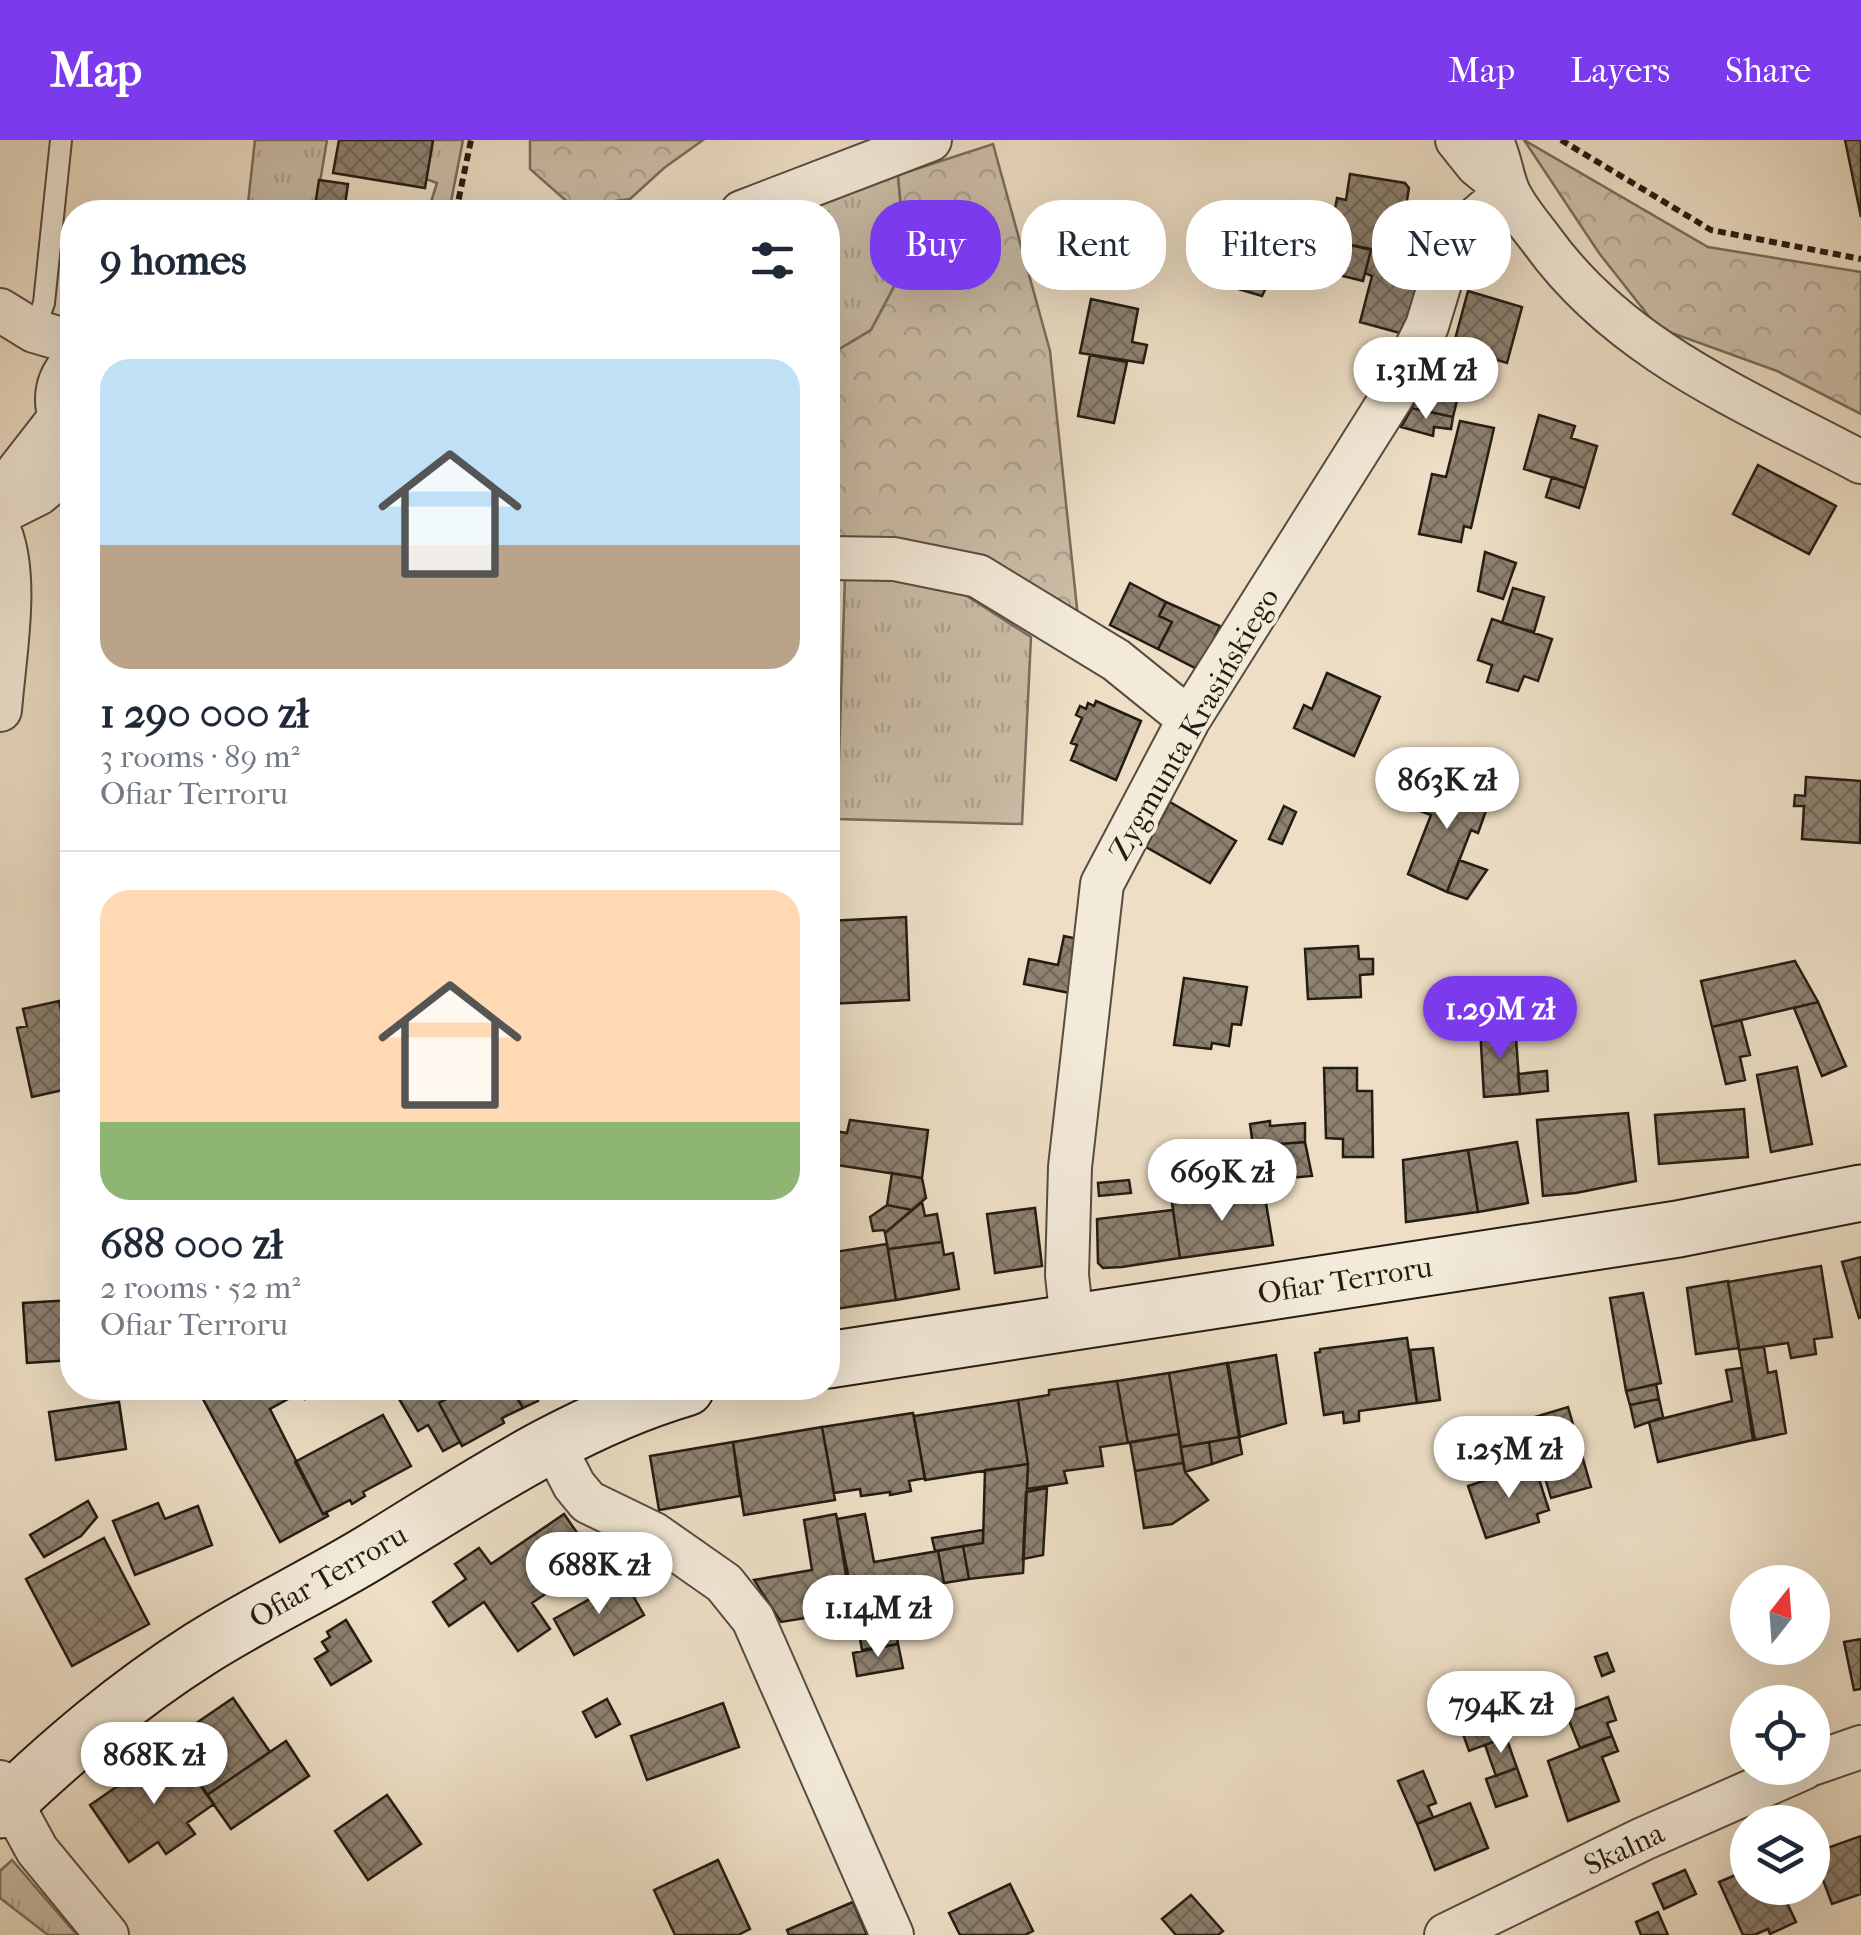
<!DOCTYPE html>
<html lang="en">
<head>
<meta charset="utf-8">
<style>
  :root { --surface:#fff; --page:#f2f2f3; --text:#1f2937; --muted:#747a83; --line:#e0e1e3; --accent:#7c3aed }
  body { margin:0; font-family:"IM FELL French Canon",serif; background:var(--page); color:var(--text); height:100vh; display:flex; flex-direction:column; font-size:38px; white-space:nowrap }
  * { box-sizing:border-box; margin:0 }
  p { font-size:32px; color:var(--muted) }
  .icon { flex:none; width:55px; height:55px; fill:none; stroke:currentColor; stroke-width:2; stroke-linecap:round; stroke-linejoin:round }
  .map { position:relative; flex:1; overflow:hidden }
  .side { position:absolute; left:60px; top:60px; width:780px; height:1200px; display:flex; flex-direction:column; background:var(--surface); border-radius:40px; box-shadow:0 10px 40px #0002 }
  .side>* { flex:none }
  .top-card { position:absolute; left:870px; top:60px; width:840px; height:90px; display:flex; gap:20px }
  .needle { width:65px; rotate:17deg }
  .tools { position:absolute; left:1730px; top:1425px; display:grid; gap:20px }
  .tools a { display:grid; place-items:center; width:100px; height:100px; border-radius:50%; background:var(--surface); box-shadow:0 10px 40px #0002; font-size:50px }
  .price { position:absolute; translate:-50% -85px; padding:0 22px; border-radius:35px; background:#fff; color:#222; font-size:32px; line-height:65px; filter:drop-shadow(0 2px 5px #0008) }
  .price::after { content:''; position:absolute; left:50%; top:60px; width:30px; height:22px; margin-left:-15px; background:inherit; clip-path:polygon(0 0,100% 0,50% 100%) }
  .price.on { background:var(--accent); color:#fff }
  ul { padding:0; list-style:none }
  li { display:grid; align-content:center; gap:20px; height:530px; padding:0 40px }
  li+li { border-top:2px solid var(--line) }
  li span { display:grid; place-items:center; height:310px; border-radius:30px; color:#555 }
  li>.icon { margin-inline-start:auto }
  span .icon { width:180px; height:180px; fill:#fffc; stroke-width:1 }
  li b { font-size:42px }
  h2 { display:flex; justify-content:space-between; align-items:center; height:120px; padding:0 40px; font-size:42px }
  .tag { padding:0 35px; border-radius:40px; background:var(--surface); box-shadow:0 10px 40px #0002; font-size:35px; line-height:90px }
  .tag.on { background:var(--accent); color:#fff }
  header { display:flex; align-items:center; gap:60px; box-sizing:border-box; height:140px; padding:0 50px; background:var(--accent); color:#fff }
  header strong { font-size:48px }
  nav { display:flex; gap:55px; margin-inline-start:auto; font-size:35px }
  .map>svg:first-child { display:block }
  .grass { fill:url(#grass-tufts); stroke:#786c5d; stroke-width:2.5 }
  .forest { fill:url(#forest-crowns); stroke:#786c5d; stroke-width:2.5 }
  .building { fill:url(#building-cross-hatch); stroke:#241c13; stroke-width:2.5 }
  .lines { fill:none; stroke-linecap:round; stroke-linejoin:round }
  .lane-casing { stroke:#564c40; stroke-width:24 }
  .street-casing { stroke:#564c40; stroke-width:46 }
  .secondary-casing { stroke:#241c13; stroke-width:59 }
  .path { stroke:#241c13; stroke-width:6; stroke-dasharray:8 5; stroke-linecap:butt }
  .lane { stroke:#f3ead9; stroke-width:20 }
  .street { stroke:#f3ead9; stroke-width:42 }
  .secondary { stroke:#f3ead9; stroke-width:55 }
  .labels { text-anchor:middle; stroke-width:8; stroke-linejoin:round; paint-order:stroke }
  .street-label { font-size:30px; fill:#241c13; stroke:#f3ead9 }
</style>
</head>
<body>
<header>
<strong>Map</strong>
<nav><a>Map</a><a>Layers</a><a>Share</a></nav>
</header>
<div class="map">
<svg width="1861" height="1795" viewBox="0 0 1861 1795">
  <defs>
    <pattern id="grass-tufts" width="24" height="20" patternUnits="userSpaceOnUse" patternTransform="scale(2.5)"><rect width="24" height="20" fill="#cbbda7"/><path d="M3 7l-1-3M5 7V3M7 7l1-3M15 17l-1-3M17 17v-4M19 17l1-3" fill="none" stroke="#aea28f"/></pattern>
    <pattern id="forest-crowns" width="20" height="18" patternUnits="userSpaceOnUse" patternTransform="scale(2.5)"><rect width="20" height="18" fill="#cbbda7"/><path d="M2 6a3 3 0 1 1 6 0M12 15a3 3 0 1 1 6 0" fill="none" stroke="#aea28f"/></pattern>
    <pattern id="building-cross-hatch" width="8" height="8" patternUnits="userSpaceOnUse" patternTransform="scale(2.5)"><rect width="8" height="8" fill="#8d8170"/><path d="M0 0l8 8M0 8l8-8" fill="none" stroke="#73695b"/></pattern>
  </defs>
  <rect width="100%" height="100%" fill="#eddec5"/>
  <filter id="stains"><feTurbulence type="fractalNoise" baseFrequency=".002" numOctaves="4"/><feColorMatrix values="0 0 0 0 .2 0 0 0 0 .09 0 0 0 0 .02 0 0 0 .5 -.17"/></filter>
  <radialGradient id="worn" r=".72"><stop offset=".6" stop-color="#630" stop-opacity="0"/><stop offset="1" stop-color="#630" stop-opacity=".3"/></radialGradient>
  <path class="grass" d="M255 0H327L315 72H247Z
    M433 0H463L449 72H423L430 65 437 43 426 39Z
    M898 35 906 124 871 190 828 216V72H794Z
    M845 436 942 440 1031 497 1022 684 837 679Z
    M12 1720 77 1795H48L0 1758V1731Z"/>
  <path class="forest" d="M530 0H703L664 28 630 59 573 67 530 29Z
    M1524 0 1708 107 1861 132V274L1777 231 1658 188 1599 113Z
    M993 4 1050 211 1079 487 828 400V216L871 190 906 124 898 35Z"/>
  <path class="building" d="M339 0H433L425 48 333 33Z
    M1845 0H1861V77Z
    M1350 34 1405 43 1409 48 1398 115 1338 102 1341 85 1332 84 1337 58 1346 60Z
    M319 40 348 44 344 72H314Z
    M1230 94 1256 103 1257 98 1279 106 1272 128 1275 129 1262 156 1214 142Z
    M1338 102 1371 110 1363 141 1331 133Z
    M1371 110 1404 117 1398 143 1420 148 1407 195 1360 182 1372 136 1365 133Z
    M1468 151 1522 167 1507 223 1453 207Z
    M1091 159 1138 169 1132 202 1147 205 1143 223 1080 213Z
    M1090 215 1127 222 1114 283 1078 276Z
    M1418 243 1459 252 1453 277 1412 268Z
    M1412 268 1453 277 1451 289 1434 287 1433 296 1401 287Z
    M1539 275 1575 286 1571 298 1597 306 1585 348 1524 329Z
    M1460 281 1494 288 1471 388 1464 386 1461 402 1419 394 1432 334 1446 337Z
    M1758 325 1836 366 1809 414 1733 374Z
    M1552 337 1585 348 1579 368 1546 357Z
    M1485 412 1516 423 1503 459 1478 451Z
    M1130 443 1166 462 1159 476 1172 482 1158 509 1110 485Z
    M1513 448 1544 457 1534 492 1502 483Z
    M66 462 72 463V503L62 502Z
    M1166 462 1220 486 1199 530 1158 509 1172 482 1159 476Z
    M1492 479 1552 499 1538 541 1524 536 1518 551 1487 542 1492 525 1478 520Z
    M1327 533 1380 557 1354 616 1294 588 1304 565 1312 569Z
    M1096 561 1141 581 1116 640 1071 620 1077 605 1071 603 1082 578 1076 575 1080 566 1086 569 1088 563 1094 566Z
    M1806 637 1861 641 1860 703 1802 699 1804 666H1794L1795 655 1805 656Z
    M1442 639 1491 657 1478 693 1471 690 1447 752 1408 734 1431 675 1415 669 1421 653 1435 659Z
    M1170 662 1236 701 1210 743 1146 707Z
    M1284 666 1296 672 1282 704 1269 699Z
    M1459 720 1487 730 1467 759 1447 752Z
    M906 777 909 860 828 864V781Z
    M1064 796 1086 801 1075 854 1024 844 1029 819 1058 825Z
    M1358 806 1359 819H1373V834L1360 835 1361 857 1308 859 1305 809Z
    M1795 821 1818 862 1712 887 1701 841Z
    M1184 838 1247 847 1241 885 1232 884 1229 906 1212 903 1211 909 1174 905Z
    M59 861 64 885 72 883V948L32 957 17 888 27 886 23 869Z
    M1818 862 1846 926 1822 936 1794 868Z
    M1741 880 1750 915 1740 917 1745 940 1726 944 1712 887Z
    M1515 884 1520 954 1484 957 1480 887Z
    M1797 927 1812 1004 1771 1012 1757 935Z
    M1324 928H1357V951H1372L1373 1017H1343V999L1326 998Z
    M1547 931 1548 951 1520 954 1518 934Z
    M1744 969 1748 1017 1659 1024 1655 975Z
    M1628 973 1636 1041 1576 1053 1543 1056 1537 980Z
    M850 980 928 990 922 1038 830 1024 834 991 847 993Z
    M1270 981V986L1305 983V1002L1253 1006 1250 984Z
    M1305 1002 1312 1036 1278 1039 1277 1032 1252 1034 1253 1006Z
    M1517 1002 1528 1063 1478 1072 1468 1010Z
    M1468 1010 1478 1072 1406 1082 1403 1020Z
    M892 1033 922 1038 926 1058 912 1070 887 1065Z
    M1129 1040 1131 1053 1099 1056 1098 1043Z
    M1264 1051 1273 1105 1180 1118 1172 1063Z
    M922 1062 925 1076 937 1074 942 1102 888 1109 885 1093Z
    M887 1065 912 1070 885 1093 884 1090 873 1091 870 1077Z
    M1035 1068 1042 1126 995 1133 987 1074Z
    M1173 1070 1180 1118 1122 1127 1103 1128 1098 1123 1097 1079Z
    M942 1102 944 1115 953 1113 959 1149 896 1160 888 1109Z
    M887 1104 896 1160 828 1170V1113Z
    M1861 1117V1177L1859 1178 1842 1122Z
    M1821 1126 1832 1197 1814 1199 1816 1214 1791 1218 1788 1203 1739 1210 1728 1142Z
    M1728 1141 1739 1208 1696 1214 1687 1148Z
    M1643 1153 1661 1243 1626 1251 1610 1158Z
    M72 1160V1220L27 1223 23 1163Z
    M1407 1198 1417 1263 1359 1271V1281L1344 1283 1343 1272 1324 1275 1315 1213 1320 1212V1209Z
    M1764 1207 1768 1233 1776 1231 1786 1293 1755 1300 1739 1210Z
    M1433 1208 1440 1260 1417 1263 1410 1210Z
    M1276 1215 1286 1283 1240 1297 1228 1223Z
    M1227 1223 1239 1297 1181 1307 1169 1233Z
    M1742 1228 1753 1300 1658 1322 1649 1282 1732 1261 1726 1230Z
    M1169 1233 1179 1294 1128 1303 1117 1241Z
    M1117 1241 1128 1303 1100 1307 1103 1326 1064 1331 1067 1343 1027 1349 1028 1324 1018 1260 1049 1255V1250Z
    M1656 1244 1659 1259 1630 1265 1626 1251Z
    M197 1248H258L260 1252 268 1248H326L305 1259 301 1252 270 1269 323 1374 326 1372 328 1376 280 1402Z
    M411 1248H467L439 1263 460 1302 443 1311 428 1285 418 1291 399 1259Z
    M467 1248H485L487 1251 494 1248H511L523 1268 502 1278 504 1283 462 1306 439 1263Z
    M511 1248H531L538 1261 523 1268Z
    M1659 1259 1663 1277 1635 1287 1630 1265Z
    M1018 1260 1028 1324 925 1340 914 1276Z
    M119 1262 126 1309 56 1320 49 1272Z
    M1568 1267 1591 1347 1551 1358 1528 1279Z
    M913 1273 925 1338 909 1341 911 1351 890 1355V1352L861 1356 860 1349 834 1353 822 1287Z
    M383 1275 411 1326 363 1352 365 1356 352 1364 350 1360 323 1374 295 1322Z
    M822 1287 835 1360 744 1375 733 1302Z
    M1179 1294 1183 1323 1135 1331 1130 1302Z
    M1239 1297 1242 1314 1212 1324 1209 1302Z
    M733 1302 740 1356 659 1370 650 1316Z
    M1209 1302 1212 1324 1185 1332 1181 1307Z
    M1183 1323 1185 1332 1208 1360 1172 1384 1144 1388 1135 1331Z
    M1028 1324 1023 1433 969 1439 963 1406 983 1403 985 1330Z
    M1534 1324 1549 1370 1537 1374 1539 1382 1486 1398 1468 1346Z
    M1047 1348 1043 1415 1023 1419 1026 1352Z
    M88 1361 97 1377 81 1396 44 1417 30 1395Z
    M158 1363 165 1379 198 1366 212 1405 135 1435 113 1381Z
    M564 1374 596 1420 532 1463 550 1489 518 1511 484 1462 449 1486 433 1462 466 1439 455 1424 479 1408 491 1424Z
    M836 1374 855 1470 781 1482 754 1440 812 1430 804 1380Z
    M865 1374 874 1422 938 1411 944 1443 850 1460 837 1379Z
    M983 1390V1403L935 1411 932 1398Z
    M104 1398 149 1484 72 1526 26 1439Z
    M963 1406 969 1439 944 1443 938 1411Z
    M624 1440 644 1475 574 1515 554 1479Z
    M883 1453 888 1480 894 1479 898 1504 862 1510 853 1459Z
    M346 1480 371 1521 331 1545 315 1519 328 1511 322 1502 330 1497 327 1492Z
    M1861 1499V1549L1854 1550 1844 1502Z
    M898 1504 903 1528 857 1536 853 1513Z
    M1607 1513 1614 1531 1602 1536 1595 1517Z
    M1608 1557 1616 1580 1607 1583 1612 1596 1580 1608 1566 1573Z
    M233 1558 270 1612 207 1655 170 1601Z
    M607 1559 620 1584 596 1597 583 1572Z
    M1493 1561 1506 1597 1469 1611 1456 1574Z
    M723 1563 739 1607 647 1640 631 1596Z
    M1612 1596 1618 1611 1602 1617 1619 1661 1568 1681 1548 1621Z
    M1506 1597 1517 1628 1496 1636 1485 1605Z
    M286 1601 309 1636 231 1689 207 1655Z
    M175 1607 214 1664 187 1683 195 1694 166 1714 158 1702 129 1722 90 1665 116 1647 136 1640 148 1625Z
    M1517 1628 1527 1656 1496 1667 1486 1639Z
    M1423 1631 1436 1663 1428 1666 1433 1677 1417 1684 1398 1641Z
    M387 1655 421 1704 368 1740 335 1691Z
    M1470 1663 1488 1708 1435 1730 1417 1684Z
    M1861 1696V1754L1832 1764 1813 1713Z
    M718 1720 750 1789 738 1795H675L654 1750Z
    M1685 1730 1696 1754 1664 1769 1653 1744Z
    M1745 1731 1748 1748H1780L1796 1782 1770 1794 1768 1789 1754 1795H1743L1719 1742Z
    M1010 1744 1033 1791 1025 1795H960L949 1773Z
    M1191 1755 1223 1791 1218 1795H1176L1162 1779Z
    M853 1762 867 1795H789L787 1790Z
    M1658 1772 1668 1795H1641L1636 1782Z"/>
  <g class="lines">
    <g class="lane-casing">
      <path id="lane" d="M34 191 44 163 61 0"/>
    </g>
    <g class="street-casing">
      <path id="street" d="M1457 0 1477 25 1504 47
        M1491 0C1500 16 1501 34 1508 51 1516 69 1531 86 1543 102 1622 211 1745 260 1861 322
        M742 72 930 0
        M0 170 34 191 72 202
        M72 223C52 245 52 274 72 297
        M0 363 15 335 60 277
        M0 373 38 354 72 326
        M0 392C19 439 4 518 0 570
        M828 418 894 419 978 436 1116 520 1189 579
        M1072 1182 1067 1135 1070 1027 1102 744 1189 579 1393 255 1427 186 1451 107 1466 87 1508 51
        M552 1302 574 1345 588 1362 654 1394 724 1443 753 1479 892 1795
        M1812 1624 1861 1607
        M0 1642 37 1710 107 1795
        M1446 1795 1643 1699 1804 1628"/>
    </g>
    <g class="secondary-casing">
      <path id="secondary" d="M828 1220 1678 1089 1861 1053
        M0 1670C63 1610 126 1556 200 1509 255 1474 315 1446 371 1412 473 1350 571 1282 686 1248"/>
    </g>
    <path class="path" d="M1561 0 1711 90 1861 119
      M456 72 471 0"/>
    <use href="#lane" class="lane"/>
    <use href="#street" class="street"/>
    <use href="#secondary" class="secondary"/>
  </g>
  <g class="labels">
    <g class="street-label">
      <text transform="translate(1194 584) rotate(-60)" y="10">Zygmunta Krasińskiego</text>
      <text transform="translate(1345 1140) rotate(-9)" y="10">Ofiar Terroru</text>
      <text transform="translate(328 1436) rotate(-30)" y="10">Ofiar Terroru</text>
      <text transform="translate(1624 1709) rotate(-25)" y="10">Skalna</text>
    </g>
  </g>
  <rect width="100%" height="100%" filter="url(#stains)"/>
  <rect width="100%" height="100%" fill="url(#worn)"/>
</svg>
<div class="tools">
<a><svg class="needle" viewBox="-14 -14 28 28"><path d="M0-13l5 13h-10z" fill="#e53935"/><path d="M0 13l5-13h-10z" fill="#747a83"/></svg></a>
<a><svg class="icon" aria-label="locate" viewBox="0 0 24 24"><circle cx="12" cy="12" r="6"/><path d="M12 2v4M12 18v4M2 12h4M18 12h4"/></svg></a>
<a><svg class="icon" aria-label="layers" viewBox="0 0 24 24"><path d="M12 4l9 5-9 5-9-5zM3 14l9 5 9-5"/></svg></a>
</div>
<b class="price" style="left:1426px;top:282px">1.31M zł</b>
<b class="price" style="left:1447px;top:692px">863K zł</b>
<b class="price on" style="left:1500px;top:921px">1.29M zł</b>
<b class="price" style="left:1222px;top:1084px">669K zł</b>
<b class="price" style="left:1509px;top:1361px">1.25M zł</b>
<b class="price" style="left:599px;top:1477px">688K zł</b>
<b class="price" style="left:878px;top:1520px">1.14M zł</b>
<b class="price" style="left:1501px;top:1616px">794K zł</b>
<b class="price" style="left:154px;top:1667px">868K zł</b>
<div class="top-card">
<a class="tag on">Buy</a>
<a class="tag">Rent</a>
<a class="tag">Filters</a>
<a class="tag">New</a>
</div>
<section class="side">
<h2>9 homes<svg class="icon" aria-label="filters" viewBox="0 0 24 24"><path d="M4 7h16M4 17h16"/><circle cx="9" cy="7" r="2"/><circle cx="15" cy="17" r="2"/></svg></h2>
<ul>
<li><span style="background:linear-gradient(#bfe0f5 60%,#b9a48a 0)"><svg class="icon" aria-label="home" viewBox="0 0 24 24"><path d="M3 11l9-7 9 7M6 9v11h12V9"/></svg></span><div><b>1 290 000 zł</b><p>3 rooms · 89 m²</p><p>Ofiar Terroru</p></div></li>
<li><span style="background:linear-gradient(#ffd9b3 75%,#8fb573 0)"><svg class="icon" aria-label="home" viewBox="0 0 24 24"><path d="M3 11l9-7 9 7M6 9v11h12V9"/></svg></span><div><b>688 000 zł</b><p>2 rooms · 52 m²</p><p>Ofiar Terroru</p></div></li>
</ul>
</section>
</div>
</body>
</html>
